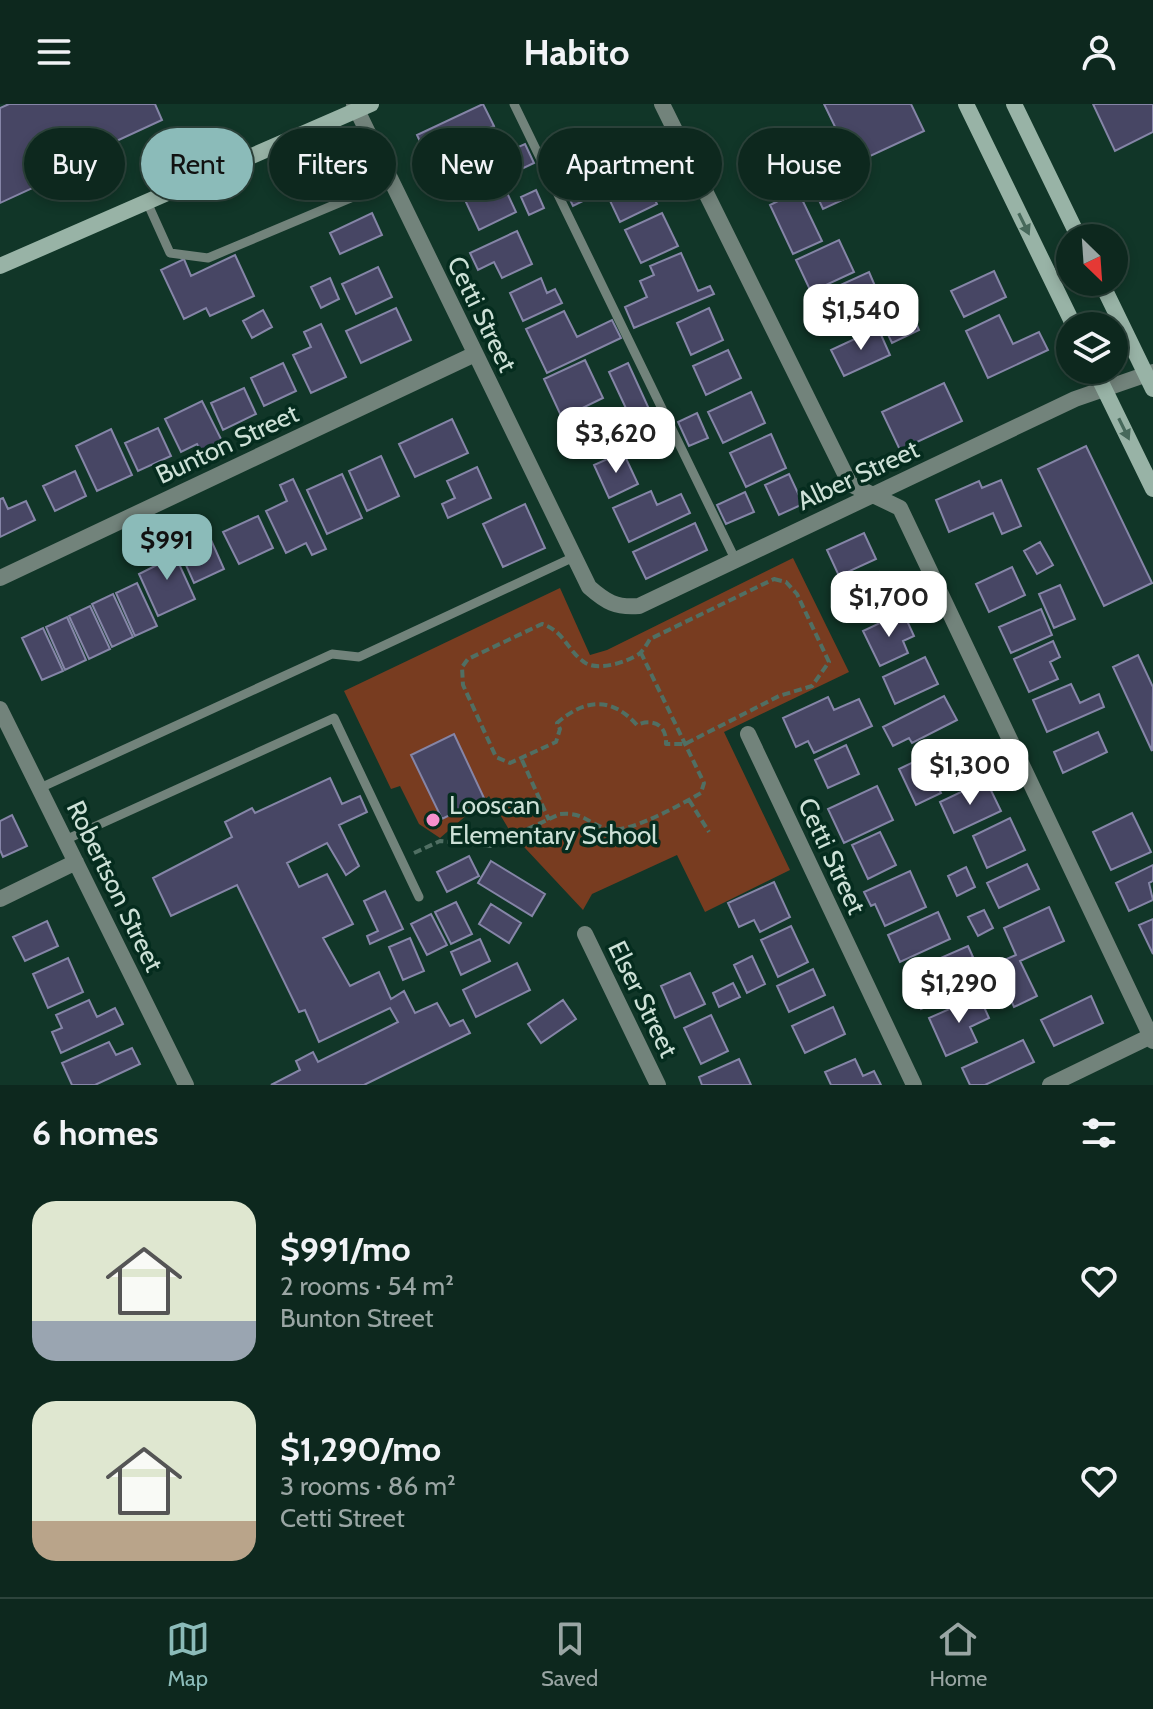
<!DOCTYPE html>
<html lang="en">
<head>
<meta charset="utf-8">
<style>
  :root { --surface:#0d281e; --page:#1b342b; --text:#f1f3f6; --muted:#9aa6a4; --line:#2d443c; --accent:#8bbbb9 }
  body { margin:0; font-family:Cabin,sans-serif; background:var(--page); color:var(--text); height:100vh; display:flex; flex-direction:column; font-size:30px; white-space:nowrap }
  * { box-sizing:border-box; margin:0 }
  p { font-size:26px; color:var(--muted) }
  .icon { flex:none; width:44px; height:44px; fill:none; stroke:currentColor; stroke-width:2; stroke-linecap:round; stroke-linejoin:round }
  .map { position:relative; height:981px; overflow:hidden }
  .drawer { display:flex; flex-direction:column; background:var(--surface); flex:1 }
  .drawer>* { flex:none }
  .guide { position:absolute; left:24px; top:24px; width:1106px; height:72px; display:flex; gap:16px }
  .needle { width:52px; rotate:155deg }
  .controls { position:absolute; left:1056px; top:120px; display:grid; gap:16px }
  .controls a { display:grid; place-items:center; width:72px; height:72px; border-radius:50%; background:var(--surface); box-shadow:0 4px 12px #0003,0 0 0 2px var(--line); font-size:40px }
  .price { position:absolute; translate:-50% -68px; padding:0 18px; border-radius:16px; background:#fff; color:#222; font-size:26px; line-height:52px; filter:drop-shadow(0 2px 4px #0008) }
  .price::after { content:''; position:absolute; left:50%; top:48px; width:24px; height:18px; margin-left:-12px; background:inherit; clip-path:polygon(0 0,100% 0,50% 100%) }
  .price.selected { background:var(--accent); color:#111 }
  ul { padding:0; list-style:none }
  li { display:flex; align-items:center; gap:24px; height:200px; padding:0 32px }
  li span { display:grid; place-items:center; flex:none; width:224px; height:160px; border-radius:24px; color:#555 }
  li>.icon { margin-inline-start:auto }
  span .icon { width:96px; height:96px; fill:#fffc; stroke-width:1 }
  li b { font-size:34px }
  h2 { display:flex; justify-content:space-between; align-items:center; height:96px; padding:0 32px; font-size:34px }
  .chip { padding:0 28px; border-radius:36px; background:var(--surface); box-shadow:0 4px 12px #0003,0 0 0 2px var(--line); font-size:28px; line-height:72px }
  .chip.selected { background:var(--accent); color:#111 }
  header { display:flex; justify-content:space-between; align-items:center; height:104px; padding:0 32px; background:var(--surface); font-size:36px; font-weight:700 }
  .tabs { display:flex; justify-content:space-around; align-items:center; height:112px; border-top:2px solid var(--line); background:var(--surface); font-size:22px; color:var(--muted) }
  .tabs a { display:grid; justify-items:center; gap:4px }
  .tabs .selected { color:var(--accent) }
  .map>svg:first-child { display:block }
  .green { fill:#783c20 }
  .building { fill:#474664; stroke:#8585a7; stroke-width:2 }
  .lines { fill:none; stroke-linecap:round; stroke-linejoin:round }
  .path { stroke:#506f63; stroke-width:4; stroke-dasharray:8 4; stroke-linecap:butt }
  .service { stroke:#72837b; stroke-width:9 }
  .minor { stroke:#72837b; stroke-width:16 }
  .secondary { stroke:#98b3a6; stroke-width:16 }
  .oneway { fill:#47695b }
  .poi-dot { fill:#f790cd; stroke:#052c1e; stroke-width:3 }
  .labels { text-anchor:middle; stroke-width:7; stroke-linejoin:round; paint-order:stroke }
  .street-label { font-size:26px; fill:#cde1d7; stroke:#052c1e }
  .poi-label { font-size:26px; fill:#cde1d7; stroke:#052c1e; text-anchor:start }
</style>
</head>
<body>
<header><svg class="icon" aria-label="menu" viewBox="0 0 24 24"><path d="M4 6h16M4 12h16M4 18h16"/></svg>Habito<svg class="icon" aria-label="person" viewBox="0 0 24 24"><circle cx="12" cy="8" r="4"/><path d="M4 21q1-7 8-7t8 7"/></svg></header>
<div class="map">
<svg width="1153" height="981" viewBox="0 0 1153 981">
  <rect width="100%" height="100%" fill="#113628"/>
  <path class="green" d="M793 454 849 568 724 628 790 766 705 808 677 751 592 790 583 806 511 729 489 692 440 734 419 720 400 682 391 685 344 587 560 484 590 551 607 546Z"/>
  <path class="building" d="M9 0H155L162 16 60 63 63 70 0 99V4Z
    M483 0 494 22 427 53 417 31Z
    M824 0H911L924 27 853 60Z
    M1093 0H1153V28L1115 47Z
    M525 40 534 59 509 71 500 51Z
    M629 44 657 100 620 118 605 86 573 102 561 77Z
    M469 47 480 69 450 83 439 61Z
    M572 50 577 63 558 70 553 58Z
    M841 69 851 92 823 105 813 83Z
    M502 78 516 108 479 126 465 96Z
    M536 86 544 104 529 111 521 93Z
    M798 87 822 137 793 150 770 101Z
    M372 109 382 131 340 150 330 129Z
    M662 109 678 142 641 159 625 126Z
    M517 127 532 160 502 174 494 158 478 166 470 149Z
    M839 136 854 168 811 188 796 156Z
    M681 149 698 187 710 182 714 190 634 224 625 203 647 193 640 177 654 171 650 162Z
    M235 151 254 192 210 212 206 204 184 215 161 166 184 155 191 172Z
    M378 163 392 193 356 210 342 180Z
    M994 167 1006 193 964 213 951 187Z
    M869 168 878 189 864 195 872 212 844 225 837 211 825 217 814 193Z
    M330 174 339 195 321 204 311 183Z
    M541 174 547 189 555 185 562 199 523 217 510 189Z
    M909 203 919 226 892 239 881 216Z
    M396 204 411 236 361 259 346 227Z
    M709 204 723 236 691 251 677 219Z
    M263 206 272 223 252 234 243 217Z
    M564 207 577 233 612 216 621 234 547 269 526 225Z
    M999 211 1013 240 1039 228 1048 246 988 274 966 227Z
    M321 220 346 273 311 289 293 251 311 243 304 228Z
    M878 224 890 251 844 272 831 246Z
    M728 246 741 274 706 291 693 262Z
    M585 256 603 294 562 314 544 275Z
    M283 259 296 287 264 302 251 274Z
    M628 259 649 305 630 313 609 268Z
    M944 279 962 317 900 346 882 308Z
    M244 284 256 310 223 326 211 299Z
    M751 288 765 319 723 339 708 308Z
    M202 297 222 337 201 347 197 340 181 348 165 315Z
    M606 308 613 323 619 320 626 335 586 353 572 323Z
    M697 309 708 334 689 342 678 318Z
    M452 315 468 349 415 373 399 340Z
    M158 324 171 352 138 367 125 339Z
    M111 325 132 371 97 387 76 342Z
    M771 330 786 364 746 383 730 349Z
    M1086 342 1152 479 1104 502 1038 365Z
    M623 348 638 380 609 394 594 361Z
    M381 352 399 392 367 407 349 367Z
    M477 363 491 394 448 414 442 400 455 394 447 377Z
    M75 367 86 392 55 407 43 382Z
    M342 370 362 414 327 430 307 386Z
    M789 370 803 400 779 411 765 381Z
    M293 375 326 445 312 451 306 439 286 449 266 407 287 397 280 381Z
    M1001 376 1021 422 1002 430 993 409 949 428 936 396 979 377 982 384Z
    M651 387 657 401 681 390 690 409 629 438 613 404Z
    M745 388 754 408 726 420 717 401Z
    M3 394 8 405 26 397 35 416 0 433V395Z
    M525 400 545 444 503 463 483 420Z
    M258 412 273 444 239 460 223 428Z
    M695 419 707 446 646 475 633 448Z
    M864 429 876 455 839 472 827 446Z
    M211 436 224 465 194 479 181 450Z
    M169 438 195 495 158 512 139 470 159 460 152 446Z
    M1040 438 1053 461 1037 470 1024 447Z
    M1012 463 1025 491 989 508 976 480Z
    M879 468 895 501 864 515 849 482Z
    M137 479 157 522 135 532 116 489Z
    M1060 481 1075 515 1054 524 1039 490Z
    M113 490 133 533 112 543 92 500Z
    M90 502 110 545 89 555 69 512Z
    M1041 505 1052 531 1011 549 999 523Z
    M903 508 914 532 903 537 908 549 880 562 863 527Z
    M67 513 86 556 65 566 46 523Z
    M43 524 63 567 42 576 22 534Z
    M1053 537 1060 553 1050 558 1058 575 1029 588 1014 555Z
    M1138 551 1153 583 1152 647 1113 563Z
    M925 553 938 580 895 600 883 573Z
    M1071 580 1080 599 1099 590 1104 603 1047 628 1033 596Z
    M944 592 957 616 912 639 909 634 893 642 883 623Z
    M828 593 834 606 859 595 872 622 814 649 808 637 796 643 783 614Z
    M1098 628 1107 648 1063 669 1054 648Z
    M454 630 484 694 442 715 411 651Z
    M846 641 859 670 828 684 815 656Z
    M924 653 941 689 916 701 899 665Z
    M330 674 342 700 360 692 367 708 339 721 359 762 346 771 327 739 287 759 299 783 327 770 353 820 323 834 350 882 379 868 391 895 404 887 415 909 437 899 450 922 463 916 470 929 364 981H271L300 966 296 957 313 948 318 958 398 918 390 904 319 938 305 906 299 908 237 781 171 812 153 774 232 733 225 718 252 704 255 709Z
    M986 676 1001 707 954 729 940 698Z
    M877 682 893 716 844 739 828 705Z
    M1132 709 1151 748 1111 766 1093 728Z
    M12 711 27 742 3 753 0 746V717Z
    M1010 714 1025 746 987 764 973 732Z
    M880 728 896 761 868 775 852 741Z
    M469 752 479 772 447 788 437 768Z
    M491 757 545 790 532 812 478 779Z
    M1027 760 1039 785 999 804 987 779Z
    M1153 761V777L1149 779 1153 796 1129 807 1116 779Z
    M966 763 975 783 957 792 948 772Z
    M910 767 926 803 885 822 875 800 871 802 864 788Z
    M774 778 790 813 760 828 754 816 739 823 728 799Z
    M385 787 403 825 370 840 367 832 378 827 364 797Z
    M456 798 472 830 451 840 435 808Z
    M491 800 521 819 509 839 479 820Z
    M1049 803 1064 837 1020 857 1037 892 1014 903 995 860 1016 851 1004 824Z
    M984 806 993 824 978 832 968 813Z
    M938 808 950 835 900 858 888 831Z
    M431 810 447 841 427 851 411 820Z
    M1153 815V850L1139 821Z
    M47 817 58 842 25 857 13 833Z
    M791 822 808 858 778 873 761 836Z
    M410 834 424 867 403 876 389 843Z
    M480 835 490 857 461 871 451 848Z
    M968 842 973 853 957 861 968 885 921 905 910 882 941 868 936 856Z
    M752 852 765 880 747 889 734 861Z
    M68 854 83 888 48 904 33 870Z
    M517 859 530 886 476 913 463 886Z
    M813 865 825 891 789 908 777 882Z
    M690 869 705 900 675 914 661 882Z
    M733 879 740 893 719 903 713 889Z
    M979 892 989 914 970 923 977 938 946 952 929 914Z
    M1091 892 1103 919 1054 942 1041 916Z
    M89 896 97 913 115 904 123 920 61 949 52 928 62 924 56 911Z
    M563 896 576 915 541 939 528 920Z
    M833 903 845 930 805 949 792 922Z
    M711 911 728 947 701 960 684 924Z
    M1023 936 1034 958 985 981H970L962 964Z
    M109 938 116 951 132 944 140 960 95 981H72L62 959Z
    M739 955 751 981H702L699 973Z
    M855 955 863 972 874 967 881 981H831L825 968Z"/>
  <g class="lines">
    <path class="path" d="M774 475 786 478 797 490 829 558 812 582 779 592 685 640H666C667 621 653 614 637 621 611 592 585 595 557 619L560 625 556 638 510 659 496 653 463 581 462 563 468 555 542 520C564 527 567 546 584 558 597 568 627 558 639 550 643 547 647 540 650 535Z
      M522 656 549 716
      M689 696 709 728
      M414 749 440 737 491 742 560 710C584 708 587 719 607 725 627 731 682 700 701 689L704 679 641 549"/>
    <path class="service" d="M514 0 736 457
      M147 98 170 149 208 154 391 77
      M40 684 332 550 359 553 574 453
      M65 736 334 614 419 793"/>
    <path class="minor" d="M354 0 589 483C606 498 616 504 639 502L1075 295 1153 268
      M662 0 850 380 900 404 1153 937
      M0 474 475 250
      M0 605 186 981
      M748 630 914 981
      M0 795 76 758
      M585 830 658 981
      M1050 981 1153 931"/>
    <path class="secondary" d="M966 0 1074 222
      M1014 0 1079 134
      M0 162 371 0
      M1101 178 1153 285
      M1095 266 1153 385"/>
  </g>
  <defs><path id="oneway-solid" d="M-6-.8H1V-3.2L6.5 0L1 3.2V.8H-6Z" transform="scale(2)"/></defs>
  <g class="oneway">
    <use href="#oneway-solid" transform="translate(1024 120) rotate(64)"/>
    <use href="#oneway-solid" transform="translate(1124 325) rotate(64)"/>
  </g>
  <circle class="poi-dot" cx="433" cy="716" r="8"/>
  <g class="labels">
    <g class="street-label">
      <text transform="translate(482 210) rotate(64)" y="9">Cetti Street</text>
      <text transform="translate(227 340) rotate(-25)" y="9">Bunton Street</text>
      <text transform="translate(858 371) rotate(-25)" y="9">Alber Street</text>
      <text transform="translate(832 752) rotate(65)" y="9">Cetti Street</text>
      <text transform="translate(115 782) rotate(64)" y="9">Robertson Street</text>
      <text transform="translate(643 895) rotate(64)" y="9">Elser Street</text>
    </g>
    <g class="poi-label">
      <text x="449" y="710">Looscan<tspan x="449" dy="30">Elementary School</tspan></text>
    </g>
  </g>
</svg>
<div class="controls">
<a><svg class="needle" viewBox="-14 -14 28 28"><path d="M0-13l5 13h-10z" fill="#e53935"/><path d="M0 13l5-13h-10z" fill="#9aa6a4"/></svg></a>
<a><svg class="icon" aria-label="layers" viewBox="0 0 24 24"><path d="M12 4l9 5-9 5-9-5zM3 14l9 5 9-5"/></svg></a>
</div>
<b class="price" style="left:861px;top:248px">$1,540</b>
<b class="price" style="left:616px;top:371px">$3,620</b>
<b class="price selected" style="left:167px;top:478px">$991</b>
<b class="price" style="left:889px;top:535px">$1,700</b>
<b class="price" style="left:970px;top:703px">$1,300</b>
<b class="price" style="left:959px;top:921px">$1,290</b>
<div class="guide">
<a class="chip">Buy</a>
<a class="chip selected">Rent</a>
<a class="chip">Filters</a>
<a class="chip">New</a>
<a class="chip">Apartment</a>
<a class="chip">House</a>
</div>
</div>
<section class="drawer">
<h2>6 homes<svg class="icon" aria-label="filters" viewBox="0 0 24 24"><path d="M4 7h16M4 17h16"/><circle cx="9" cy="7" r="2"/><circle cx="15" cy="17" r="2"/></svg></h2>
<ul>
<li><span style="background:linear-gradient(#dfe7d0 75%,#9aa5b1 0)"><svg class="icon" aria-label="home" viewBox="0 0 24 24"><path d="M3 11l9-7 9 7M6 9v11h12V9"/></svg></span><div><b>$991/mo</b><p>2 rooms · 54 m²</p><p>Bunton Street</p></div><svg class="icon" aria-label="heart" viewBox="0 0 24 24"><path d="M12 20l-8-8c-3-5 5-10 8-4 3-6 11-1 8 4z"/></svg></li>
<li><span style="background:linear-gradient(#dfe7d0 75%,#b9a48a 0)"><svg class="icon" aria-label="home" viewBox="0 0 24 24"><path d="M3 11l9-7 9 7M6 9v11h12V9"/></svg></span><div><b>$1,290/mo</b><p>3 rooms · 86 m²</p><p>Cetti Street</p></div><svg class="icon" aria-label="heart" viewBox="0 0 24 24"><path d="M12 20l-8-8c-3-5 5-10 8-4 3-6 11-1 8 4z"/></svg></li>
</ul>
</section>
<nav class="tabs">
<a class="selected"><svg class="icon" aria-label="map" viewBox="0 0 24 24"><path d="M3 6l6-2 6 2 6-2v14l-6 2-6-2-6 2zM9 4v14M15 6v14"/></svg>Map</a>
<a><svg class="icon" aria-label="saved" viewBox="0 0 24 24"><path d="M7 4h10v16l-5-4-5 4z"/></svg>Saved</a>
<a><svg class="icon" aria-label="home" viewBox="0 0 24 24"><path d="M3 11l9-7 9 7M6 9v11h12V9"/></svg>Home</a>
</nav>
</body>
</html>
